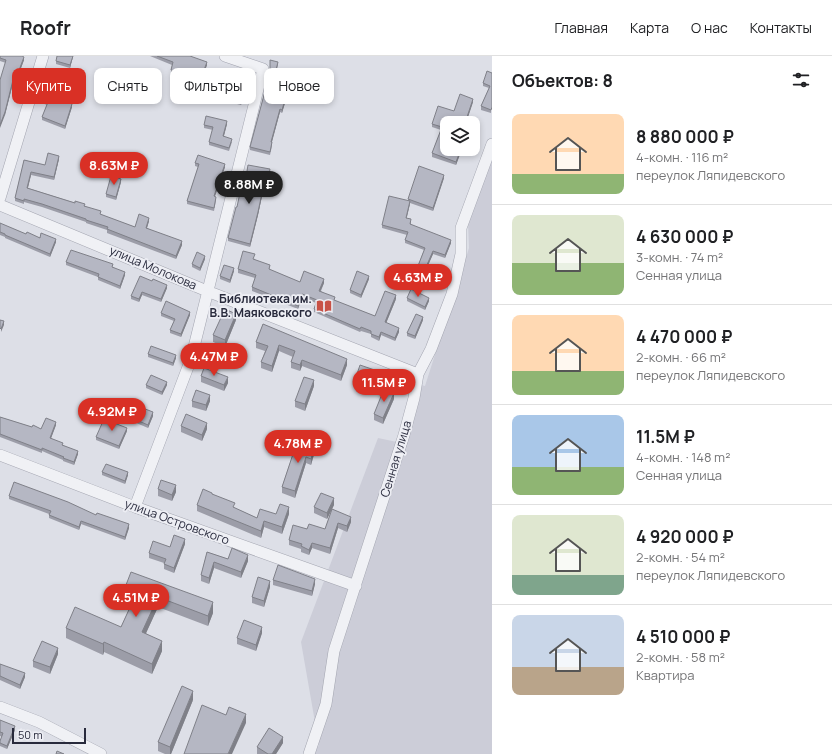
<!DOCTYPE html>
<html lang="ru">
<head>
<meta charset="utf-8">
<style>
  :root { --surface:#fff; --page:#f2f2f2; --text:#202124; --muted:#757577; --line:#e0e0e0; --accent:#d93025 }
  body { margin:0; font-family:Manrope,sans-serif; background:var(--page); color:var(--text); height:100vh; display:flex; flex-direction:column; font-size:15px; white-space:nowrap }
  * { box-sizing:border-box; margin:0 }
  p { font-size:13px; color:var(--muted) }
  .icon { flex:none; width:22px; height:22px; fill:none; stroke:currentColor; stroke-width:2; stroke-linecap:round; stroke-linejoin:round }
  .map { position:relative; flex:1; overflow:hidden }
  .panel { display:flex; flex-direction:column; background:var(--surface); width:340px }
  .panel>* { flex:none }
  .banner { position:absolute; left:12px; top:12px; width:380px; height:36px; display:flex; gap:8px }
  .buttons { position:absolute; left:440px; top:60px; display:grid; gap:8px }
  .buttons a { display:grid; place-items:center; width:40px; height:40px; border-radius:8px; background:var(--surface); box-shadow:0 2px 6px #0003; font-size:20px }
  .scale { position:absolute; left:12px; bottom:10px; width:74px; box-sizing:border-box; padding-left:4px; border:2px solid #282a3c; border-top:0; font-size:11px; line-height:14px; white-space:nowrap; color:#282a3c; -webkit-text-stroke:3px #edeef4; paint-order:stroke }
  .price { position:absolute; translate:-50% -34px; padding:0 9px; border-radius:14px; background:var(--accent); color:#fff; font-size:13px; line-height:26px; filter:drop-shadow(0 1px 2px #0008) }
  .price::after { content:''; position:absolute; left:50%; top:24px; width:12px; height:9px; margin-left:-6px; background:inherit; clip-path:polygon(0 0,100% 0,50% 100%) }
  .price.current { background:#222; color:#fff }
  ul { padding:0; list-style:none }
  li { display:flex; align-items:center; gap:12px; height:100px; padding:0 20px }
  li+li { border-top:1px solid var(--line) }
  li span { display:grid; place-items:center; flex:none; width:112px; height:80px; border-radius:8px; color:#555 }
  li>.icon { margin-inline-start:auto }
  span .icon { width:48px; height:48px; fill:#fffc; stroke-width:1 }
  li b { font-size:17px }
  h2 { display:flex; justify-content:space-between; align-items:center; height:48px; padding:0 20px; font-size:17px }
  .chip { padding:0 14px; border-radius:8px; background:var(--surface); box-shadow:0 2px 6px #0003; font-size:14px; line-height:36px }
  .chip.current { background:var(--accent); color:#fff }
  header { display:flex; align-items:center; gap:24px; box-sizing:border-box; height:56px; padding:0 20px; background:var(--surface); border-bottom:1px solid var(--line) }
  header strong { font-size:19px }
  nav { display:flex; gap:22px; margin-inline-start:auto; font-size:14px }
  main { display:flex; flex:1; min-height:0 }
  .map>svg:first-child { display:block }
  .built { fill:#cccdd8 }
  .lines { fill:none; stroke-linecap:round; stroke-linejoin:round }
  .minor-casing { stroke:#a3a5b0; stroke-width:12 }
  .minor { stroke:#f0f1f5; stroke-width:11 }
  .wall { fill:#9c9da8 }
  .shaded-wall { fill:#7f8088 }
  .building { fill:#b5b7c3; stroke:#7f8088 }
  .labels { text-anchor:middle; stroke-width:3.5; stroke-linejoin:round; paint-order:stroke }
  .street-label { font-size:12px; fill:#282a3c; stroke:#edeef4 }
  .poi-label { font-size:12px; font-weight:bold; fill:#282a3c; stroke:#edeef4; text-anchor:end }
</style>
</head>
<body>
<header>
<strong>Roofr</strong>
<nav><a>Главная</a><a>Карта</a><a>О нас</a><a>Контакты</a></nav>
</header>
<main>
<div class="map">
<svg width="492" height="698" viewBox="0 0 492 698">
  <rect width="100%" height="100%" fill="#dddfe7"/>
  <path class="built" d="M492 104V698H314L319 689 301 586 378 382 397 386 414 327 425 330 469 192 468 166Z"/>
  <g class="lines">
    <g class="minor-casing">
      <path id="minor" d="M0 142 43 0
        M0 149 207 235 418 318
        M0 399 135 451 356 530
        M135 451 191 303 263 13 225 0
        M0 651 39 666 101 698
        M309 698 326 648 334 595 404 379 414 342 418 318 431 293 452 238 461 198V172L492 88"/>
    </g>
    <use href="#minor" class="minor"/>
  </g>
  <path class="wall" d="M0 0 24 4 15 28 13 27 5 59 6 7 0 5Z
    M73 0 70 12 56 8V5Z
    M150 0H190L207 9 201 25 180 18 179 20 171 17V14L172 9Z
    M270 4 278 9 276 17 270 16Z
    M492 17 491 57 481 54V50L489 32 483 30V27Z
    M296 26 293 38 288 37 282 57 280 56 272 86V90L270 99 250 94V91L266 31V28Z
    M246 31 241 49 225 45V42Z
    M59 43 58 44 72 51 65 73 42 64V61L47 49 42 47V44Z
    M473 46 466 67H447V93H462L456 109 432 101V97L441 74 432 71V68L454 55Z
    M227 68 224 80 232 86 229 95 209 89V86L213 74 204 72V69Z
    M59 103 54 124 31 119 28 132 85 150 101 159 135 171 149 165 147 172 182 189 176 203 107 177V174L86 167V166L42 151 24 146V148L15 145V142L24 104 45 109Z
    M195 107 225 111 215 140 216 144 214 155 187 148V145L198 111 195 110Z
    M270 116 268 127 265 126 258 159 250 191 228 185V182L245 127Z
    M444 122 433 155 410 147 406 162 411 166V169L451 187 445 202 433 198 423 221 416 218V215L424 194 405 187V184L407 179 382 172V169L408 145V143Z
    M121 126 116 144 106 141V138Z
    M0 168 26 178 56 186 50 201 5 182V181L0 179Z
    M255 202 254 203 270 213V214L300 226 324 227 321 235 335 245 375 260 396 243 386 267 399 276 395 285 381 279 379 285 371 281V278L361 275 360 276 314 256V253L316 247 302 241 298 253 252 235V231L255 222 238 217V213Z
    M205 203 200 215 192 211V208Z
    M66 206 113 211 125 219 120 233 98 224V221L66 209Z
    M234 215 230 227 220 223V220Z
    M369 223 361 242 350 237V234Z
    M152 225 167 232 161 246 142 239 139 246 131 243V240Z
    M407 242 429 245 425 254 407 245Z
    M161 257 190 259 181 281 170 277V274L174 265 161 260Z
    M236 264 225 291 213 286V279Z
    M423 264 415 283 407 280V277Z
    M263 268 347 309 341 325 302 310 300 315 291 312V306L293 301 279 295 272 316 261 312V306L265 295 256 292V286Z
    M148 298 176 302 173 310 148 301Z
    M201 320 228 327 224 335 201 326Z
    M356 321 389 324 386 334 394 343 383 368 374 364V358L384 335 356 326Z
    M146 329H167L162 339 146 332Z
    M314 330 305 355 295 351V345Z
    M192 345H210L206 355 192 351Z
    M153 360 148 372 134 366V363Z
    M0 361 32 371 41 373 56 369 51 382 78 398 74 409 63 405V404L42 395V397L0 381Z
    M181 370 207 373 202 385 181 376Z
    M127 375 119 393 96 384V381Z
    M298 383 315 395 311 409 306 407 295 442 282 437V431Z
    M102 416 128 419 125 428 102 419Z
    M158 433 176 436 172 445 158 440Z
    M212 438 235 452 257 462 276 458H289L282 478 264 471 261 482 197 455V449Z
    M9 440 96 459 129 472 125 484 81 468 79 474 49 462V458L9 443Z
    M334 449 327 463 314 457V451Z
    M332 453 351 466 347 476 338 472 330 498 312 492 309 499 301 496V493L289 489V484L307 473H325Z
    M185 488 174 517 164 513V507L149 502V497L170 491Z
    M207 496 228 503 248 505 241 522 214 512 209 528 201 525V519Z
    M273 524 315 528 312 540 273 529Z
    M126 529 213 557 208 570 158 551 146 577 162 595 152 618 104 596 103 599 66 582V572L121 571 134 542 126 540Z
    M270 531 264 551 252 547V541Z
    M262 577 256 595 237 588V582Z
    M58 598 50 618 33 611V605Z
    M0 608 25 621 20 633 0 624Z
    M193 644 171 698H165L158 695V686Z
    M0 664 15 674 7 693 0 690V685L2 681 0 680Z
    M283 687 276 698H257V691Z"/>
  <path class="shaded-wall" d="M73 0V1L70 12V9Z
    M24 1V4L15 28V25Z
    M207 6V9L201 25V22Z
    M296 23V26L293 38V35Z
    M13 24V27L5 59 0 72V69Z
    M246 27V31L241 49V45Z
    M288 34V37L282 57V54Z
    M473 43V46L466 67H465Z
    M72 48V51L65 73V70Z
    M280 53V56L271 89V86Z
    M227 65V68L223 83V80Z
    M461 93H462L456 109V106Z
    M59 100V103L54 124V121Z
    M225 108V111L214 143V140Z
    M31 116V119L27 135V132Z
    M444 119V122L433 155V152Z
    M121 123V126L116 144V141Z
    M265 123V126L258 159 250 191V188Z
    M410 145V148L406 165V162Z
    M149 162V165L146 175V172Z
    M56 183V186L50 201V198Z
    M451 184V187L445 202V199Z
    M182 185V189L176 203V200Z
    M433 195V198L423 221V218Z
    M205 200V203L200 215V212Z
    M234 212V215L230 227V224Z
    M125 216V219L120 233V230Z
    M369 220V223L361 242V239Z
    M324 223V227L319 238V235Z
    M167 229V232L161 246V243Z
    M142 236V239L139 246V243Z
    M302 238V241L298 253V250Z
    M396 239V243L385 270V266Z
    M429 242V245L425 254V251Z
    M190 256V259L181 281V278Z
    M236 258V264L225 291V284Z
    M423 261V264L415 283V280Z
    M4 265V269L1 276V273Z
    M399 272V276L395 285V282Z
    M381 276V279L379 285V281Z
    M279 289V295L272 316V310Z
    M176 299V302L173 310V307Z
    M347 303V309L341 325V319Z
    M302 304V310L300 315V309Z
    M389 319V324L385 336V331Z
    M228 321V327L224 335V329Z
    M314 324V330L305 355V348Z
    M167 326V329L162 339V336Z
    M394 337V343L383 368V362Z
    M210 339V345L206 355V349Z
    M153 356V360L148 372V369Z
    M56 366V369L50 385V382Z
    M207 367V373L202 385V379Z
    M127 372V375L119 393V390Z
    M315 389V395L311 409V403Z
    M78 395V398L74 409V406Z
    M306 401V407L295 442V435Z
    M128 416V419L125 428V425Z
    M176 429V436L172 445V439Z
    M334 442V449L327 463V457Z
    M289 451V458L282 478V471Z
    M351 461V466L347 476V470Z
    M81 465V468L79 474V471Z
    M264 465V471L261 482V475Z
    M338 467V472L330 498V492Z
    M129 468V472L125 484V481Z
    M185 483V488L174 517V512Z
    M312 487V492L309 499V494Z
    M248 499V505L241 522V516Z
    M214 506V512L209 528V522Z
    M315 523V528L312 540V535Z
    M270 525V531L264 551V545Z
    M158 541V551L142 586V576Z
    M213 546V557L208 570V560Z
    M262 571V577L256 595V589Z
    M162 585V595L152 618V608Z
    M104 586V596L103 599V588Z
    M58 592V598L50 618V611Z
    M25 617V621L20 633V629Z
    M193 635V644L171 698H170V691Z
    M246 658V667L232 698H228Z
    M15 670V674L7 693V690Z
    M283 681V687L276 698H272Z"/>
  <path class="building" d="M0 0H22L24 1 15 25 13 24 5 56 0 69V24L6 4 0 2Z
    M57 0H73L70 9 56 5Z
    M157 0H190L207 6 201 22 180 15 179 17 171 14 173 6Z
    M270 4 278 6 276 14 270 13Z
    M487 15 492 17V51L491 54 481 50 490 30 483 27Z
    M269 16 296 23 293 35 288 34 282 54 280 53 271 86H272L270 96 250 91 267 28H266Z
    M230 24 246 27 241 45 225 42Z
    M45 35 59 40 58 43 72 48 65 70 42 61 48 46 42 44Z
    M460 38 473 43 465 67H447V93H461L456 106 432 97 442 71 432 68 438 50 454 55Z
    M206 60 227 65 223 80 232 83 229 92 209 86 213 71 204 69Z
    M48 97 59 100 54 121 31 116 27 132 75 147V145L85 148 84 150 101 155 100 158 135 171 139 158 149 162 146 172 182 185 176 200 107 173 108 171 86 164V163L42 148 24 143V145L15 142 24 104 45 109Z
    M198 99 225 108 214 140 216 141 214 152 187 145 199 108 195 107Z
    M248 109 270 113 268 124 265 123 258 156 250 188 228 182 236 151H237L242 127H245Z
    M419 110 444 119 433 152 408 143Z
    M111 120 121 123 116 141 106 138Z
    M389 140 410 145 406 162 411 163 410 168 451 184 445 199 433 195 423 218 416 215 425 192 405 184 408 176 382 169Z
    M0 167 26 178 27 176 40 182 41 177 56 183 50 198 5 179V178L0 176Z
    M71 194 113 208 112 211 125 216 120 230 98 221 99 218 66 206Z
    M243 195 255 198 253 203 270 209 269 213 300 226 304 215 324 223 319 235 335 241 334 244 375 260 385 235 396 239 385 266 399 272 395 282 381 276 379 281 371 278V275L361 271 360 273 314 253 317 244 302 238 298 250 252 231 256 219 238 213Z
    M197 196 205 200 200 212 192 208Z
    M224 209 234 212 230 224 220 220Z
    M357 215 369 220 361 239 350 234Z
    M140 220 152 225 153 223 167 229 161 243 142 236 139 243 131 240Z
    M411 233 429 242 425 251 407 242Z
    M166 245 190 256 181 278 170 274 175 263 161 257Z
    M225 253 236 258 225 284 213 279Z
    M416 258 423 261 415 280 407 277Z
    M0 264 4 265 1 273 0 272Z
    M263 268 347 303 341 319 302 304 300 309 291 306 295 295 279 289 272 310 261 306 268 290 256 286Z
    M151 290 176 299 173 307 148 298Z
    M360 309 389 319 385 331 356 321Z
    M204 312 228 321 224 329 201 320Z
    M151 319 167 326 162 336 146 329Z
    M304 321 314 324 305 348 295 345Z
    M384 333 394 337 383 362 374 358Z
    M196 334 210 339 206 349 192 345Z
    M140 351 153 356 148 369 134 363Z
    M186 358 207 367 202 379 181 370Z
    M0 361 32 371 33 369 41 373 46 362 56 366 50 382 63 387 62 389 78 395 74 406 63 402 64 401 42 392V394L0 378Z
    M104 363 127 372 119 390 96 381Z
    M298 383 315 389 311 403 306 401 295 435 282 431Z
    M106 408 128 416 125 425 102 416Z
    M161 424 176 429 172 439 158 433Z
    M14 426 68 446 96 459 97 457 129 468 125 481 81 465 79 471 49 459 51 455 9 440Z
    M203 433 212 437V438L235 447 233 451 257 462 260 453 276 458 280 448 289 451 282 471 264 465 261 475 197 449Z
    M321 437 334 442 327 457 314 451Z
    M332 453 351 461 347 470 338 467 330 492 312 487 309 494 301 490 302 488 289 484 293 469 307 473 309 468 325 473Z
    M174 479 185 483 174 512 164 508 166 503 149 497 153 485 170 491Z
    M232 492 248 499 241 516 214 506 209 522 201 519 207 496 228 503Z
    M278 509 315 523 312 535 273 524Z
    M131 516 213 546 208 560 158 541 142 576 162 585 152 608 104 586 103 588 66 572 75 551 121 571 138 534 126 529Z
    M258 521 270 525 264 545 252 541Z
    M244 564 262 571 256 589 237 582Z
    M42 585 58 592 50 611 33 605Z
    M0 608 25 617 20 629 0 620Z
    M182 630 193 635 170 691 158 686Z
    M202 649 226 659 229 651 246 658 228 698H184Z
    M0 664 15 670 7 690 0 687V685L3 677 0 676Z
    M269 672 283 681 272 698H268L257 691Z
    M57 695 64 698H56Z"/>
  <defs>
    <g id="library-bare" transform="scale(1.2)"><path d="M-6-4Q-3-5.5-.7-3.5V5Q-3 3-6 4ZM6-4Q3-5.5 .7-3.5V5Q3 3 6 4Z" fill="#c85146" stroke="#edeef4" stroke-width="2.5" paint-order="stroke"/></g>
  </defs>
  <g fill-rule="evenodd">
    <use href="#library-bare" x="324" y="250"/>
  </g>
  <g class="labels">
    <g class="street-label">
      <text transform="translate(153 212) rotate(23)" y="4">улица Молокова</text>
      <text transform="translate(396 403) rotate(-73)" y="4">Сенная улица</text>
      <text transform="translate(177 466) rotate(20)" y="4">улица Островского</text>
    </g>
    <g class="poi-label">
      <text x="312" y="247">Библиотека им.<tspan x="312" dy="14">В.В. Маяковского</tspan></text>
    </g>
  </g>
</svg>
<div class="buttons">
<a><svg class="icon" aria-label="layers" viewBox="0 0 24 24"><path d="M12 4l9 5-9 5-9-5zM3 14l9 5 9-5"/></svg></a>
</div>
<div class="scale">50 m</div>
<b class="price" style="left:114px;top:130px">8.63M ₽</b>
<b class="price current" style="left:249px;top:149px">8.88M ₽</b>
<b class="price" style="left:418px;top:242px">4.63M ₽</b>
<b class="price" style="left:214px;top:321px">4.47M ₽</b>
<b class="price" style="left:384px;top:347px">11.5M ₽</b>
<b class="price" style="left:112px;top:376px">4.92M ₽</b>
<b class="price" style="left:298px;top:408px">4.78M ₽</b>
<b class="price" style="left:136px;top:562px">4.51M ₽</b>
<div class="banner">
<a class="chip current">Купить</a>
<a class="chip">Снять</a>
<a class="chip">Фильтры</a>
<a class="chip">Новое</a>
</div>
</div>
<section class="panel">
<h2>Объектов: 8<svg class="icon" aria-label="filters" viewBox="0 0 24 24"><path d="M4 7h16M4 17h16"/><circle cx="9" cy="7" r="2"/><circle cx="15" cy="17" r="2"/></svg></h2>
<ul>
<li><span style="background:linear-gradient(#ffd9b3 75%,#8fb573 0)"><svg class="icon" aria-label="home" viewBox="0 0 24 24"><path d="M3 11l9-7 9 7M6 9v11h12V9"/></svg></span><div><b>8 880 000 ₽</b><p>4-комн. · 116 m²</p><p>переулок Ляпидевского</p></div></li>
<li><span style="background:linear-gradient(#dfe7d0 60%,#8fb573 0)"><svg class="icon" aria-label="home" viewBox="0 0 24 24"><path d="M3 11l9-7 9 7M6 9v11h12V9"/></svg></span><div><b>4 630 000 ₽</b><p>3-комн. · 74 m²</p><p>Сенная улица</p></div></li>
<li><span style="background:linear-gradient(#ffd9b3 70%,#8fb573 0)"><svg class="icon" aria-label="home" viewBox="0 0 24 24"><path d="M3 11l9-7 9 7M6 9v11h12V9"/></svg></span><div><b>4 470 000 ₽</b><p>2-комн. · 66 m²</p><p>переулок Ляпидевского</p></div></li>
<li><span style="background:linear-gradient(#a9c7e8 65%,#8fb573 0)"><svg class="icon" aria-label="home" viewBox="0 0 24 24"><path d="M3 11l9-7 9 7M6 9v11h12V9"/></svg></span><div><b>11.5M ₽</b><p>4-комн. · 148 m²</p><p>Сенная улица</p></div></li>
<li><span style="background:linear-gradient(#dfe7d0 75%,#7fa58c 0)"><svg class="icon" aria-label="home" viewBox="0 0 24 24"><path d="M3 11l9-7 9 7M6 9v11h12V9"/></svg></span><div><b>4 920 000 ₽</b><p>2-комн. · 54 m²</p><p>переулок Ляпидевского</p></div></li>
<li><span style="background:linear-gradient(#c9d6e8 65%,#b9a48a 0)"><svg class="icon" aria-label="home" viewBox="0 0 24 24"><path d="M3 11l9-7 9 7M6 9v11h12V9"/></svg></span><div><b>4 510 000 ₽</b><p>2-комн. · 58 m²</p><p>Квартира</p></div></li>
</ul>
</section>
</main>
</body>
</html>
